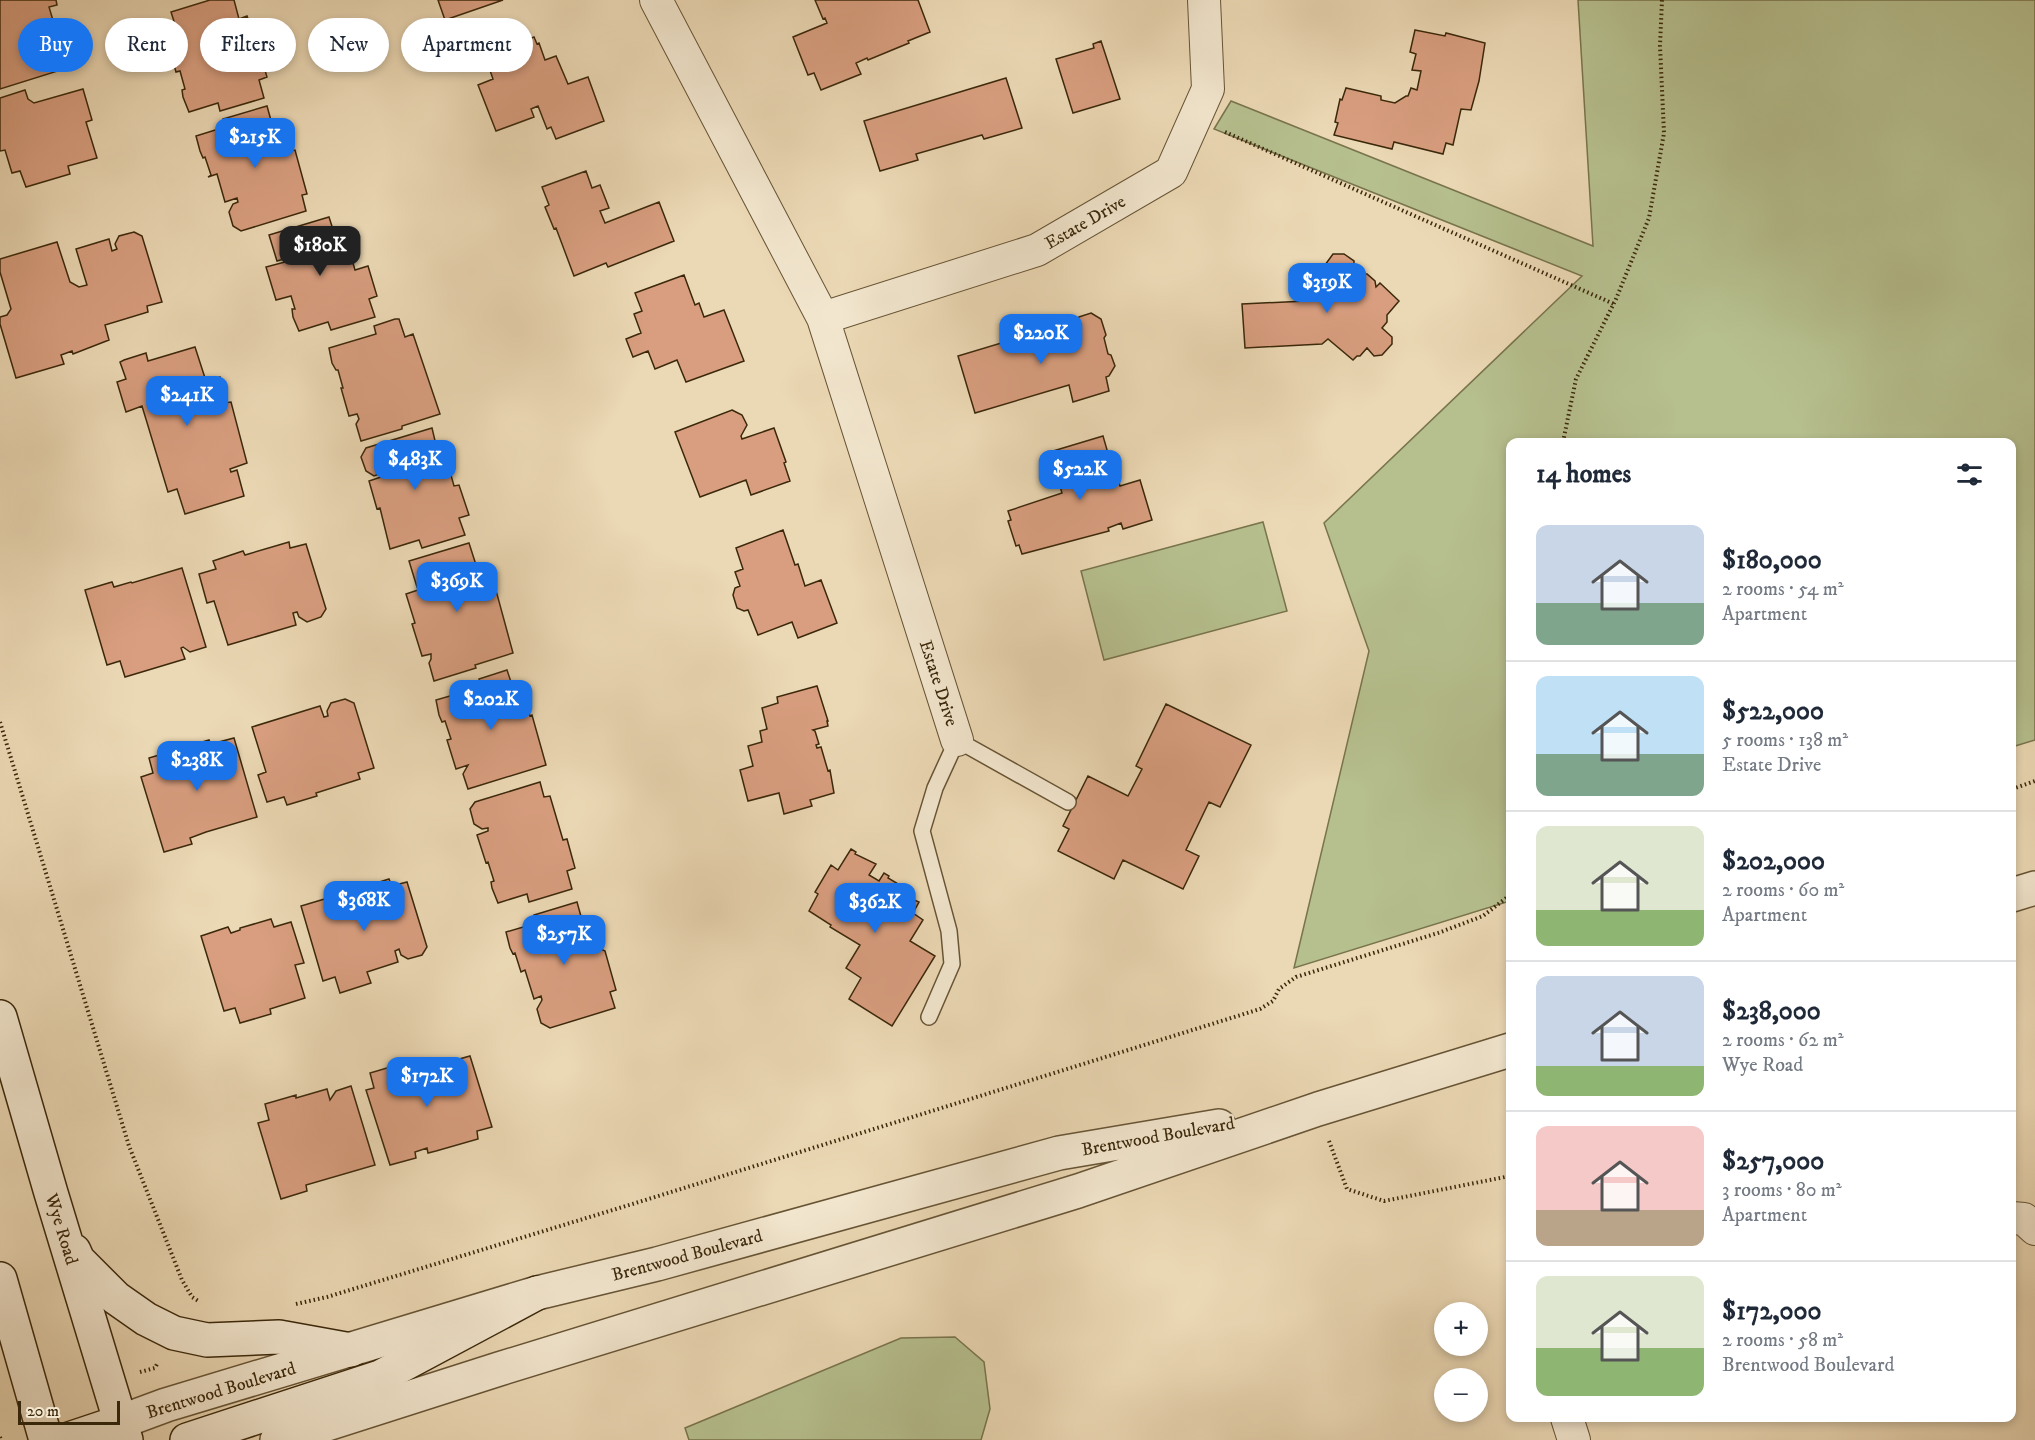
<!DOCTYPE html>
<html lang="en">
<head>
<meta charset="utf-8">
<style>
  :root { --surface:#fff; --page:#f2f2f3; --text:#1f2937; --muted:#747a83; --line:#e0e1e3; --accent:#1a73e8 }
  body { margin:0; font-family:"IM FELL DW Pica",serif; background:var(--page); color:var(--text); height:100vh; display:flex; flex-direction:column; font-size:22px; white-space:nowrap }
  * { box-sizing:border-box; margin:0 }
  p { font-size:20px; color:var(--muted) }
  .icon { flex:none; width:33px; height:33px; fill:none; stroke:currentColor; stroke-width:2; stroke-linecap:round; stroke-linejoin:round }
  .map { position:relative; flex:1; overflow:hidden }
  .side { position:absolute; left:1506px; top:438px; width:510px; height:984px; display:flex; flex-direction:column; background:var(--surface); border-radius:12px; box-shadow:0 3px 9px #0003 }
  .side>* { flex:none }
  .banner { position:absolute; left:18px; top:18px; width:570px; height:54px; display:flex; gap:12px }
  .fabs { position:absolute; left:1434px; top:1302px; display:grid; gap:12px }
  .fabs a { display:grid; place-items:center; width:54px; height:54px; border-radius:50%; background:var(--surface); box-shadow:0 3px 9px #0003; font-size:30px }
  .scale { position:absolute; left:18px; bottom:15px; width:102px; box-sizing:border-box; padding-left:6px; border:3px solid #3b280b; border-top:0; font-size:16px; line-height:21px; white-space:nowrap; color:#3b280b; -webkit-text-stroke:4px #f2e6ce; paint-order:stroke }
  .price { position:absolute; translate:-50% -51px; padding:0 14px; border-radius:12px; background:var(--accent); color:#fff; font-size:20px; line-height:39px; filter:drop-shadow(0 2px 3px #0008) }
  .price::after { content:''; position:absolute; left:50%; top:36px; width:18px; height:14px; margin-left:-9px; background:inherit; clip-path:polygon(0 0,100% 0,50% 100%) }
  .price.on { background:#222; color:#fff }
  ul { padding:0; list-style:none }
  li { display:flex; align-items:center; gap:18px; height:150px; padding:0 30px }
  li+li { border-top:2px solid var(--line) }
  li span { display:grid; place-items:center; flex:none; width:168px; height:120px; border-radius:12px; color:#555 }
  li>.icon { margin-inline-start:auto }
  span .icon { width:72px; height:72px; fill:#fffc; stroke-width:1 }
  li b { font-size:26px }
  h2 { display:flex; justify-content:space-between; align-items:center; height:72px; padding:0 30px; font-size:26px }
  .chip { padding:0 21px; border-radius:27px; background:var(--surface); box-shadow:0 3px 9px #0003; font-size:21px; line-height:54px }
  .chip.on { background:var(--accent); color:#fff }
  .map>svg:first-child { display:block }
  .green { fill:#b6bf8e; stroke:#78744c; stroke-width:1.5 }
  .building { fill:#d89e7f; stroke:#3b280b; stroke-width:1.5 }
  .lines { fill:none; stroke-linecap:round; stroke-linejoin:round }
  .service-casing { stroke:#675435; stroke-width:18 }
  .minor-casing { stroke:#675435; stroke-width:34 }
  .tertiary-casing { stroke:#675435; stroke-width:36 }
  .secondary-casing { stroke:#3b280b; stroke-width:36 }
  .path { stroke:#3b280b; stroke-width:4; stroke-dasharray:1.5 3; stroke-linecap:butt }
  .service { stroke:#f2e6ce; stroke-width:15 }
  .minor { stroke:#f2e6ce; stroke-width:32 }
  .tertiary { stroke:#f2e6ce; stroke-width:33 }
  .secondary { stroke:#f2e6ce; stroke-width:33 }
  .labels { text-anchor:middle; stroke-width:4.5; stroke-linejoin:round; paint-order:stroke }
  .street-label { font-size:18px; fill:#3b280b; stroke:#f2e6ce }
</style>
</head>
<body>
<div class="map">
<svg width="2035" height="1440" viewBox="0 0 2035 1440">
  <rect width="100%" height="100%" fill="#ebd8b4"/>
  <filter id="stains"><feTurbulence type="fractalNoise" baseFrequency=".00333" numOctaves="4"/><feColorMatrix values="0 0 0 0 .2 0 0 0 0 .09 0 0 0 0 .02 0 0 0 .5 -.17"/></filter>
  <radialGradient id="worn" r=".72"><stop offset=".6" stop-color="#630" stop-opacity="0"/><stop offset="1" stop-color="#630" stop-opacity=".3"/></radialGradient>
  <path class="green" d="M1578 0H2035V740L2012 747V442H1510V901L1294 968 1369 651 1324 523 1582 276 1214 129 1231 101 1593 246Z
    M1263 522 1287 611 1104 660 1081 571Z
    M955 1337 984 1362 990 1409 981 1440H689L685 1428 901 1338Z"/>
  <path class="building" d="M0 0H56L57 5 49 7 58 37 47 41 48 44 53 43 61 48 65 62 61 70 0 89Z
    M210 0H234L239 19 247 16 253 33H254L267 77 259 80 264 98 220 111 218 103 189 112 183 97 182 90 185 89 180 71 176 72 168 44 186 39 185 36 179 37 171 12Z
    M438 0H503L445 20Z
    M815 0H918L930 32 908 41 909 43 868 60 867 58 856 63 861 74 821 90 814 73 808 75 793 37 827 23 825 18 823 19Z
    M1415 30 1445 36 1446 33 1485 43 1479 81 1471 110 1461 109 1453 145 1446 143 1443 154 1394 142 1392 149 1334 135 1338 123 1335 122 1340 99 1342 100 1346 88 1381 96V100L1395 103 1406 96H1408L1411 88 1417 90 1421 71 1412 70 1416 54 1410 52Z
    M534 37 537 44 539 43 545 60 556 56 568 84 588 77 604 121 556 139 551 127 547 129 538 106 531 109 534 117 496 131 478 85 493 79 485 56Z
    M1101 41 1120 99 1073 113 1056 59 1094 48 1093 44Z
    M1006 78 1022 128 984 139 982 135 916 154 918 160 880 171 864 121Z
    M83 89 92 120 86 122 97 158 68 166 70 174 26 187 20 171 12 173 5 150 0 151V98L25 90 28 99 34 103Z
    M267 106 272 124 281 121 290 151 295 150 307 194 302 195 306 211 241 231 233 226 229 212 233 204 238 202 237 198 225 202 217 174 208 177 211 175 205 157 203 158 200 151 196 136 225 127 223 119Z
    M586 171 592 188 600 185 609 208 600 211 605 223 659 202 674 241 608 267 606 263 574 276 556 228 554 229 545 207 549 205 542 187Z
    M329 217 337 242 346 239 355 270 368 266 377 296 369 299 375 317 331 330 328 322 299 331 293 317 292 309H295L291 296 276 300 266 267 285 262 284 259 277 261 269 235Z
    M134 232 142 236 162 302 147 306 148 312 105 325 109 340 73 354 72 351 61 355 64 364 16 378 0 324V317L7 315 11 309 0 272V259L57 242 70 282 79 287 87 285 76 249 109 239 112 251 117 249 115 244 119 236Z
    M1333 254H1344L1354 261V266L1363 274H1367L1375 281 1376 287 1380 283 1399 301 1387 315V322L1382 328 1392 337V344L1382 355 1374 356 1367 348 1360 356H1357L1353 360 1328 339 1322 344 1245 348 1242 304 1306 301 1320 285 1314 280Z
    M684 275 695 305 699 303 704 317 724 310 744 361 686 382 677 360 655 369 648 351 633 357 626 339 641 333 634 314 642 311 635 293Z
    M1091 313 1101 319 1106 335 1104 338 1108 354 1111 355 1115 366 1109 376 1106 377 1109 391 1073 402 1069 385 975 413 958 356 1018 338 1021 334 1033 330 1037 332 1046 329V327L1068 320 1069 322 1077 320 1079 317Z
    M395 319H399L405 337 413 334 440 414 402 426V429L361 441 356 424 359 419 357 414 349 416 341 388H343L338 370H336L332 363 329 348 376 334 374 326Z
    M195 347 206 381 220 377 225 393 223 399 224 403 231 402 247 463 230 469 231 472 237 470 244 496 185 514 177 489 168 492 142 406 126 412 117 382 126 379 120 362 124 360 146 353 148 361Z
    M732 410 742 415 747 425 741 436 742 439 774 428 786 462 784 463 790 481 751 495 746 480 700 497 675 432Z
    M432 428 436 445 442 443 454 486 459 485 469 515 459 518 465 535 422 548 419 540 390 549 380 508 377 509 369 481 381 477 379 474 374 476 366 471 361 457 366 448Z
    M1103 436 1112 467 1111 472 1117 475 1120 486 1140 480 1152 520 1123 529 1121 523 1108 528 1109 531 1022 554 1019 545 1016 546 1008 521 1011 520 1008 511 1062 493 1052 459 1055 458 1053 451Z
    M783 530 795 565 798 564 805 586 821 580 837 623 798 638 792 622 758 635 748 610 744 611 737 608 733 595 735 588 740 586 735 572 743 569 736 548Z
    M289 542 290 548 306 544 326 609 321 617 307 622 299 617 297 612 293 613 296 625 228 645 214 601 207 603 199 574 216 569 213 561 243 551 245 555Z
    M469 543 477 568 486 566 492 584 494 583 513 653 475 665 476 668 434 681 429 663 431 659V654L422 656 412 624 415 623 406 594 424 588 423 585 417 587 409 561Z
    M182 568 206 647 190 652 183 647 181 648 185 659 125 677 120 661 107 665 85 590 112 582 114 587 131 582 132 583Z
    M507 670 513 688 521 686 530 716 532 715 546 765 468 789 463 774 468 765 456 769 447 740 451 739 445 721 442 722 439 715 436 700 481 687 479 679Z
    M817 686 828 721H827L828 726 813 730 815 731 819 744 816 745 817 748 821 747 828 771 830 770 834 793 810 800 812 806 784 814 779 793 748 801 740 770 753 766 748 746 762 742 760 731 767 729 762 708 778 703 777 697Z
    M345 699 354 703 374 768 358 773 360 779 316 793 317 796 287 805 284 797 267 802 258 775 266 772 252 727 320 706 324 717 328 716 327 711 331 703Z
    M1166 704 1251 745 1220 807 1209 802 1186 850 1199 856 1183 889 1123 860 1114 879 1058 851 1069 829 1063 826 1088 776 1128 796 1142 769 1136 766Z
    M234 738 257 817 206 832 190 838 192 844 164 852 141 777 153 773 149 758 209 740 213 751 219 742Z
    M540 782 544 797 550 796 563 840 567 839 575 868 567 871 572 889 529 902 527 894 498 903 492 888 491 882 494 881 488 862 486 863 477 835 488 831V828L482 829 474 824 470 809 475 802Z
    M851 849 856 852 855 854 876 864 869 875 879 881 884 873 889 876 888 878 903 887 904 885 910 889 905 896 919 902 913 913 923 920 910 941 935 956 892 1026 849 999 861 978 846 968 860 945 830 927 831 925 809 911 818 894 815 892 831 865 838 870Z
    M389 879 392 886 407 882 427 947 422 955 408 959 401 955 399 949 395 951 398 962 367 972 371 983 340 993 335 977 323 981 301 906 328 898 330 903 342 899 341 895 348 892Z
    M577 902 582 920 590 918 599 948 605 951 616 990 610 992 615 1008 550 1028 541 1023 537 1009 542 1000 541 996 534 999 525 970 521 972 515 953 513 954 510 948 506 932 537 923 534 915Z
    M271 919 274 927 291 922 304 963 295 965 305 998 270 1009 271 1014 240 1023 235 1008 224 1011 201 936 228 927 231 933 240 930V928Z
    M470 1056 492 1127 477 1131 478 1139 436 1151 428 1153 427 1148 415 1152 416 1158 390 1165 366 1090 374 1088 370 1073 404 1063 408 1074 438 1064 443 1077 446 1075 445 1070 449 1062Z
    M351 1086 375 1165 306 1185 307 1191 281 1199 258 1123 269 1120 265 1104 296 1095V1098L327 1089 330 1100 336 1091Z"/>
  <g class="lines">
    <g class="service-casing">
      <path id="service" d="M929 1017 952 964 949 931 922 831 935 788 957 740 1068 802"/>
    </g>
    <g class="minor-casing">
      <path id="minor" d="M656 0 823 318 957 740
        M823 318 1037 250 1171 172 1208 89 1204 0
        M2012 1218 2024 1219 2035 1229
        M1567 1418 1574 1440"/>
    </g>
    <g class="tertiary-casing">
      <path id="tertiary" d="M2012 895 2035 888
        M120 1422 166 1405 537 1293 657 1264 1059 1153 1219 1126
        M277 1440 499 1369 1078 1191 1318 1109 1510 1050"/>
    </g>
    <g class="secondary-casing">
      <path id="secondary" d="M0 1017 51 1193 126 1440
        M74 1251 78 1260 116 1298 146 1319 174 1333 207 1340 279 1337 351 1350
        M0 1279 46 1440
        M66 1440 120 1422
        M187 1440 380 1377 537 1293
        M295 1440 305 1431"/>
    </g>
    <path class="path" d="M1225 132 1614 304
      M1563 442 1576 379 1616 299 1649 218 1664 133 1660 46 1662 0
      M0 722 129 1146 182 1280 192 1297 200 1302
      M2012 789 2035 781
      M1329 1141 1347 1189 1384 1201 1510 1176
      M296 1304 327 1297 639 1202 1260 1009 1273 1001 1279 989 1296 977 1438 933 1483 916 1510 895
      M140 1372 155 1368 158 1362
      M0 1437 1 1440"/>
    <use href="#service" class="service"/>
    <use href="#minor" class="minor"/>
    <use href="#tertiary" class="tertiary"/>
    <use href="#secondary" class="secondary"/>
  </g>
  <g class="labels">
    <g class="street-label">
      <text transform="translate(1085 222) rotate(-30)" y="6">Estate Drive</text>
      <text transform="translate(939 683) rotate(72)" y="6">Estate Drive</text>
      <text transform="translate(1158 1136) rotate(-10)" y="6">Brentwood Boulevard</text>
      <text transform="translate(62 1229) rotate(73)" y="6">Wye Road</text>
      <text transform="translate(687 1255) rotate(-15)" y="6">Brentwood Boulevard</text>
      <text transform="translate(221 1390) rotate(-17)" y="6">Brentwood Boulevard</text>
    </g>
  </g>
  <rect width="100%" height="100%" filter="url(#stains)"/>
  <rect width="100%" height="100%" fill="url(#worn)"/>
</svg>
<div class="fabs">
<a>+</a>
<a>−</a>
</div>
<div class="scale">20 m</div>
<b class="price" style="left:255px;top:169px">$215K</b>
<b class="price on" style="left:320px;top:277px">$180K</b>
<b class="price" style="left:1327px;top:314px">$319K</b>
<b class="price" style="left:1041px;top:365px">$220K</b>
<b class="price" style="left:187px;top:427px">$241K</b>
<b class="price" style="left:415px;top:491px">$483K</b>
<b class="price" style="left:1080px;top:501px">$522K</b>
<b class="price" style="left:457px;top:613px">$369K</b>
<b class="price" style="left:491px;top:731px">$202K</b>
<b class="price" style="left:197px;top:792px">$238K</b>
<b class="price" style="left:364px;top:932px">$368K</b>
<b class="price" style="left:875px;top:934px">$362K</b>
<b class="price" style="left:564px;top:966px">$257K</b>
<b class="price" style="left:427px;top:1108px">$172K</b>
<div class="banner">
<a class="chip on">Buy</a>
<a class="chip">Rent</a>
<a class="chip">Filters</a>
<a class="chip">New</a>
<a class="chip">Apartment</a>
</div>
<section class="side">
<h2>14 homes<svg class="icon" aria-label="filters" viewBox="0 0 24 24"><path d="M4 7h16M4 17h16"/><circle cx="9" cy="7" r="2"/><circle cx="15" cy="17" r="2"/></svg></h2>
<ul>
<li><span style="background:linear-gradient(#c9d6e8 65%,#7fa58c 0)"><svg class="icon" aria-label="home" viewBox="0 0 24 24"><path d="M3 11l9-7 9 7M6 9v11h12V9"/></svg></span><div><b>$180,000</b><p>2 rooms · 54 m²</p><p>Apartment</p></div></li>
<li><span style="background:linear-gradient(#bfe0f5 65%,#7fa58c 0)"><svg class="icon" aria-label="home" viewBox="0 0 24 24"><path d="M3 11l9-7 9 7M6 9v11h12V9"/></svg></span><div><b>$522,000</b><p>5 rooms · 138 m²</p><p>Estate Drive</p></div></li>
<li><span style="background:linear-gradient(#dfe7d0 70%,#8fb573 0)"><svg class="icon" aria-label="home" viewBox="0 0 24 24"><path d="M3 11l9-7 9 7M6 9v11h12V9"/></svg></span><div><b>$202,000</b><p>2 rooms · 60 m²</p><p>Apartment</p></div></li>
<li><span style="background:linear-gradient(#c9d6e8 75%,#8fb573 0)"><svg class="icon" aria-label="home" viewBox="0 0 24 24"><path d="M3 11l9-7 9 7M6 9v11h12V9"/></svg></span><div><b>$238,000</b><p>2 rooms · 62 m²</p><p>Wye Road</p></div></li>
<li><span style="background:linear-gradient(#f6c9c9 70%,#b9a48a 0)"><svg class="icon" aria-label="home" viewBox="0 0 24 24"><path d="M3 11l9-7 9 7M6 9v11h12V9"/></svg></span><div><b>$257,000</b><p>3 rooms · 80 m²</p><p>Apartment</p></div></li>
<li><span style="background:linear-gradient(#dfe7d0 60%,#8fb573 0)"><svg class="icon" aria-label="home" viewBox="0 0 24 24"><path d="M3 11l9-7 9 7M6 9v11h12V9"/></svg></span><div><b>$172,000</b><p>2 rooms · 58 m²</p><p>Brentwood Boulevard</p></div></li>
</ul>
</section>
</div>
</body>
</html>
